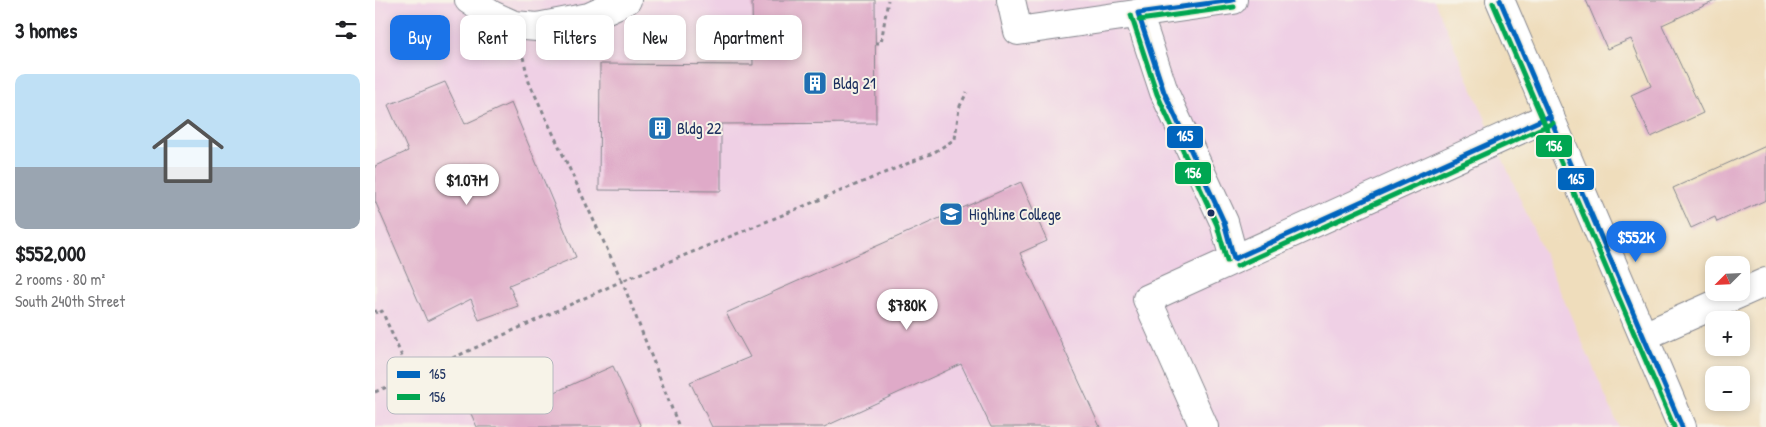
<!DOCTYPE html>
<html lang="en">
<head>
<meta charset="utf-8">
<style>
  :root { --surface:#fff; --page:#f2f2f2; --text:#202124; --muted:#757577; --line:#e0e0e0; --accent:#1a73e8 }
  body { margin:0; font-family:"Patrick Hand",sans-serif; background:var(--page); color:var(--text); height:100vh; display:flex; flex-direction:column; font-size:19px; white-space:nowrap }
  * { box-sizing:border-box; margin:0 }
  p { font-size:16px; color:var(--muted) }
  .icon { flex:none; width:28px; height:28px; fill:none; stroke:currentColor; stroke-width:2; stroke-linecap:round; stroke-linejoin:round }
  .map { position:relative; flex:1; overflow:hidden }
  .details { display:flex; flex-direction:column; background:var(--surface); width:375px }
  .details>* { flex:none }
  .hud { position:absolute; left:15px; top:15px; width:475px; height:45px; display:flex; gap:10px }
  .needle { width:32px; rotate:246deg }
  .controls { position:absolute; left:1330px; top:256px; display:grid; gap:10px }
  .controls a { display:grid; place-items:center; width:45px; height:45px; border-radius:10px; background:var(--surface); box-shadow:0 2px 8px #0003; font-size:25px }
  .price { position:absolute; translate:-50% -42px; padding:0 11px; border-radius:18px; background:#fff; color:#222; font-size:16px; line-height:32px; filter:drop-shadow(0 1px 2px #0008) }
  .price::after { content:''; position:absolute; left:50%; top:30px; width:15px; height:11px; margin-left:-8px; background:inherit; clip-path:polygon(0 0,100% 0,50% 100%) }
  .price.selected { background:var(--accent); color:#fff }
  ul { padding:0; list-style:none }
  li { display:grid; align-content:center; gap:10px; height:265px; padding:0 15px }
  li+li { border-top:1px solid var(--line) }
  li span { display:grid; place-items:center; height:155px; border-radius:10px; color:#555 }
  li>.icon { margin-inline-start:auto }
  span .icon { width:90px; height:90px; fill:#fffc; stroke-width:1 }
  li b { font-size:21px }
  h2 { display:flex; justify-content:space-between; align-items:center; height:60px; padding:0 15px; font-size:21px }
  .pill { padding:0 18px; border-radius:10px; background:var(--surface); box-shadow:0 2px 8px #0003; font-size:18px; line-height:45px }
  .pill.selected { background:var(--accent); color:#fff }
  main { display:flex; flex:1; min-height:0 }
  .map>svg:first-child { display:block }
  .built { fill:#efd0e5 }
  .building { fill:#dfaac8 }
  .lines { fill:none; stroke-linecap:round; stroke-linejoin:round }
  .minor-casing { stroke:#85868d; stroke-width:30 }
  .major-casing { stroke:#85868d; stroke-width:30 }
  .path { stroke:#85868d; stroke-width:3; stroke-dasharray:4 4; stroke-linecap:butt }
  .minor { stroke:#fff; stroke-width:28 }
  .major { stroke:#fff; stroke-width:28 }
  .bus-1-casing { stroke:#f7f3e8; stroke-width:9 }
  .bus-2-casing { stroke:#f7f3e8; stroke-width:9 }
  .bus-1 { stroke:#0065bd; stroke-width:5 }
  .bus-2 { stroke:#00a651; stroke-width:5 }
  .bus-dot { fill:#1b2f5e; stroke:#f7f3e8; stroke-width:2 }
  .labels { text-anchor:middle; stroke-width:4; stroke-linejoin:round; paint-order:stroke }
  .poi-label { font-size:16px; fill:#1b2f5e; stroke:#f7f3e8; text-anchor:start }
  .key { fill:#f7f3e8; stroke:#b5b8bf; stroke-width:1 }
  .key-label { font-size:14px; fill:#1b2f5e }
  .line-badge { stroke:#f7f3e8; stroke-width:2 }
  .badge-label { font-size:14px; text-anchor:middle; font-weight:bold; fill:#fff }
</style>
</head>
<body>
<main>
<section class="details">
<h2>3 homes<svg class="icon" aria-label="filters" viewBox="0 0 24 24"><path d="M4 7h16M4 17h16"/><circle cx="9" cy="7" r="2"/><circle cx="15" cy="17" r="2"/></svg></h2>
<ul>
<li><span style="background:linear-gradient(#bfe0f5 60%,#9aa5b1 0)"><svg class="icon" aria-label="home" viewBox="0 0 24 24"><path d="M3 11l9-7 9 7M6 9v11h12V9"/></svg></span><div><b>$552,000</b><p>2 rooms · 80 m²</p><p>South 240th Street</p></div></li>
</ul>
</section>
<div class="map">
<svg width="1391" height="427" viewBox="0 0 1391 427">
  <rect width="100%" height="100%" fill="#f7f3e8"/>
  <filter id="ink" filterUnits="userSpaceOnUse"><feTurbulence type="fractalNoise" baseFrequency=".02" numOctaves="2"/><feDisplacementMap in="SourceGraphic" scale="10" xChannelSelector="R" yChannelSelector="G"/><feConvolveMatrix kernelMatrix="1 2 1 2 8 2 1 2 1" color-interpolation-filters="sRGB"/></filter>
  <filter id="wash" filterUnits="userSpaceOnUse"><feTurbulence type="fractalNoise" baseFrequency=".0096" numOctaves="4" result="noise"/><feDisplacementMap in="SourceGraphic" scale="20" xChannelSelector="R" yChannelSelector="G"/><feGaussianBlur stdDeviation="1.12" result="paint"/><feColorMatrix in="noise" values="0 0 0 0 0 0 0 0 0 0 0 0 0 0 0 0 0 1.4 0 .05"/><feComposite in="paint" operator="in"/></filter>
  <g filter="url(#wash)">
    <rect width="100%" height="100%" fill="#efddbc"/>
    <path class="built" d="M0 0H1059L1244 427H0Z"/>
    <g id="blocks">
      <path class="building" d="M377 0H500L501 123 346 124V191L224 190 225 64 378 65Z
        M1211 0H1342L1287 25 1328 113 1276 137 1256 95 1276 86 1256 39 1232 49Z
        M70 82 90 124 136 103 201 257 134 285 143 306 104 320 96 299 52 321 0 201V166L33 151 13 105Z
        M1391 146V200L1342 222 1340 217 1316 228 1298 188Z
        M646 182 672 241 645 253 725 427H616L586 364 449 427H337L315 382 375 357 351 313Z
        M155 366 169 397 238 366 266 427H102L88 396Z"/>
    </g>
  </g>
  <g filter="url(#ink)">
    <use href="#blocks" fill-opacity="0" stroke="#85868d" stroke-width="1"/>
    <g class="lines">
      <g class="minor-casing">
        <path id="minor" d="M94 0 117 15 139 25 162 27 214 17 252 0
          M636 0 643 31 858 0
          M763 13 789 92 849 222 859 259
          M1269 336 1391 282
          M829 427 772 299 1175 116"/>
      </g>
      <g class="major-casing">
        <path id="major" d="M1125 0 1307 427"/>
      </g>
      <path class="path" d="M500 43H506L513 0
        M148 57 154 82 247 281 558 153 580 139 584 108 592 92
        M0 310 2 314 7 311 36 377 247 281 304 427
        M0 392 36 377"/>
      <use href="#minor" class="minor"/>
      <use href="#major" class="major"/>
      <g class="bus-1-casing">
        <path id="bus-1" d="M1125 0 1307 427
          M763 13 789 92 849 222 859 259
          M763 13 858 0
          M859 259 1175 116"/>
      </g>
      <g class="bus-2-casing">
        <path id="bus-2" d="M1118 3 1299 427
          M756 15 782 94 842 225 852 261
          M764 20 859 7
          M862 266 1178 123"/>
      </g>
      <use href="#bus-1" class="bus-1"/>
      <use href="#bus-2" class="bus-2"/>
    </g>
  </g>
  <defs>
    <g id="building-square" transform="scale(1.25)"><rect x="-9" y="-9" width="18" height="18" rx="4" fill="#1f6fb2" stroke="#f7f3e8"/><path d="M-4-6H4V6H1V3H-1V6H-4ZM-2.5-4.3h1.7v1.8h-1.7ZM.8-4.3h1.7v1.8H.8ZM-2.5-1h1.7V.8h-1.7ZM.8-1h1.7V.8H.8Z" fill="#fff"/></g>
    <g id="university-square" transform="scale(1.25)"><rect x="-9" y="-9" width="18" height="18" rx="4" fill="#1f6fb2" stroke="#f7f3e8"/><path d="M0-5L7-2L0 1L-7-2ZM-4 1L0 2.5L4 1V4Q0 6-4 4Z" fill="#fff"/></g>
  </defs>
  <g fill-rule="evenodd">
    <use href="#building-square" x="440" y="83"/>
    <use href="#building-square" x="285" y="128"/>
    <use href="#university-square" x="576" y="214"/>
  </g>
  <circle class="bus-dot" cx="836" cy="213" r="4.5"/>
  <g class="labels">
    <g class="poi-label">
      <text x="458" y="89">Bldg 21</text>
      <text x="302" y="134">Bldg 22</text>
      <text x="594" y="220">Highline College</text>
    </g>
  </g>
  <rect x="12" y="357" width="166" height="57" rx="8" class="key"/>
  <rect x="22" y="371" width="23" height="7" fill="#0065bd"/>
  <rect x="22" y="394" width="23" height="6" fill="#00a651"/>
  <g class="key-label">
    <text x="54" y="379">165</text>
    <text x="54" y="402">156</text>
  </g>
  <g class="line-badge">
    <rect x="791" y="125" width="38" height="24" rx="5" fill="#0065bd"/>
    <rect x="1160" y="134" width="38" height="24" rx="5" fill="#00a651"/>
    <rect x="799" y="161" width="38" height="24" rx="5" fill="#00a651"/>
    <rect x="1182" y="167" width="38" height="24" rx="5" fill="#0065bd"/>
  </g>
  <g class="badge-label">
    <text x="810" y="141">165</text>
    <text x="1179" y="151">156</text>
    <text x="818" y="178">156</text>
    <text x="1201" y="184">165</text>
  </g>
</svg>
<div class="controls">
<a><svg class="needle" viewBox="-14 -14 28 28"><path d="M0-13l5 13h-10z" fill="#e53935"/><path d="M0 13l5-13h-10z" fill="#757577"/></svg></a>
<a>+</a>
<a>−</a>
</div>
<b class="price" style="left:92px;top:206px">$1.07M</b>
<b class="price selected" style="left:1261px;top:263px">$552K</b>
<b class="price" style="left:532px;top:331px">$780K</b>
<div class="hud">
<a class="pill selected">Buy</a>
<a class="pill">Rent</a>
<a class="pill">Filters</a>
<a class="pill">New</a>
<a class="pill">Apartment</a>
</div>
</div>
</main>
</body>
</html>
